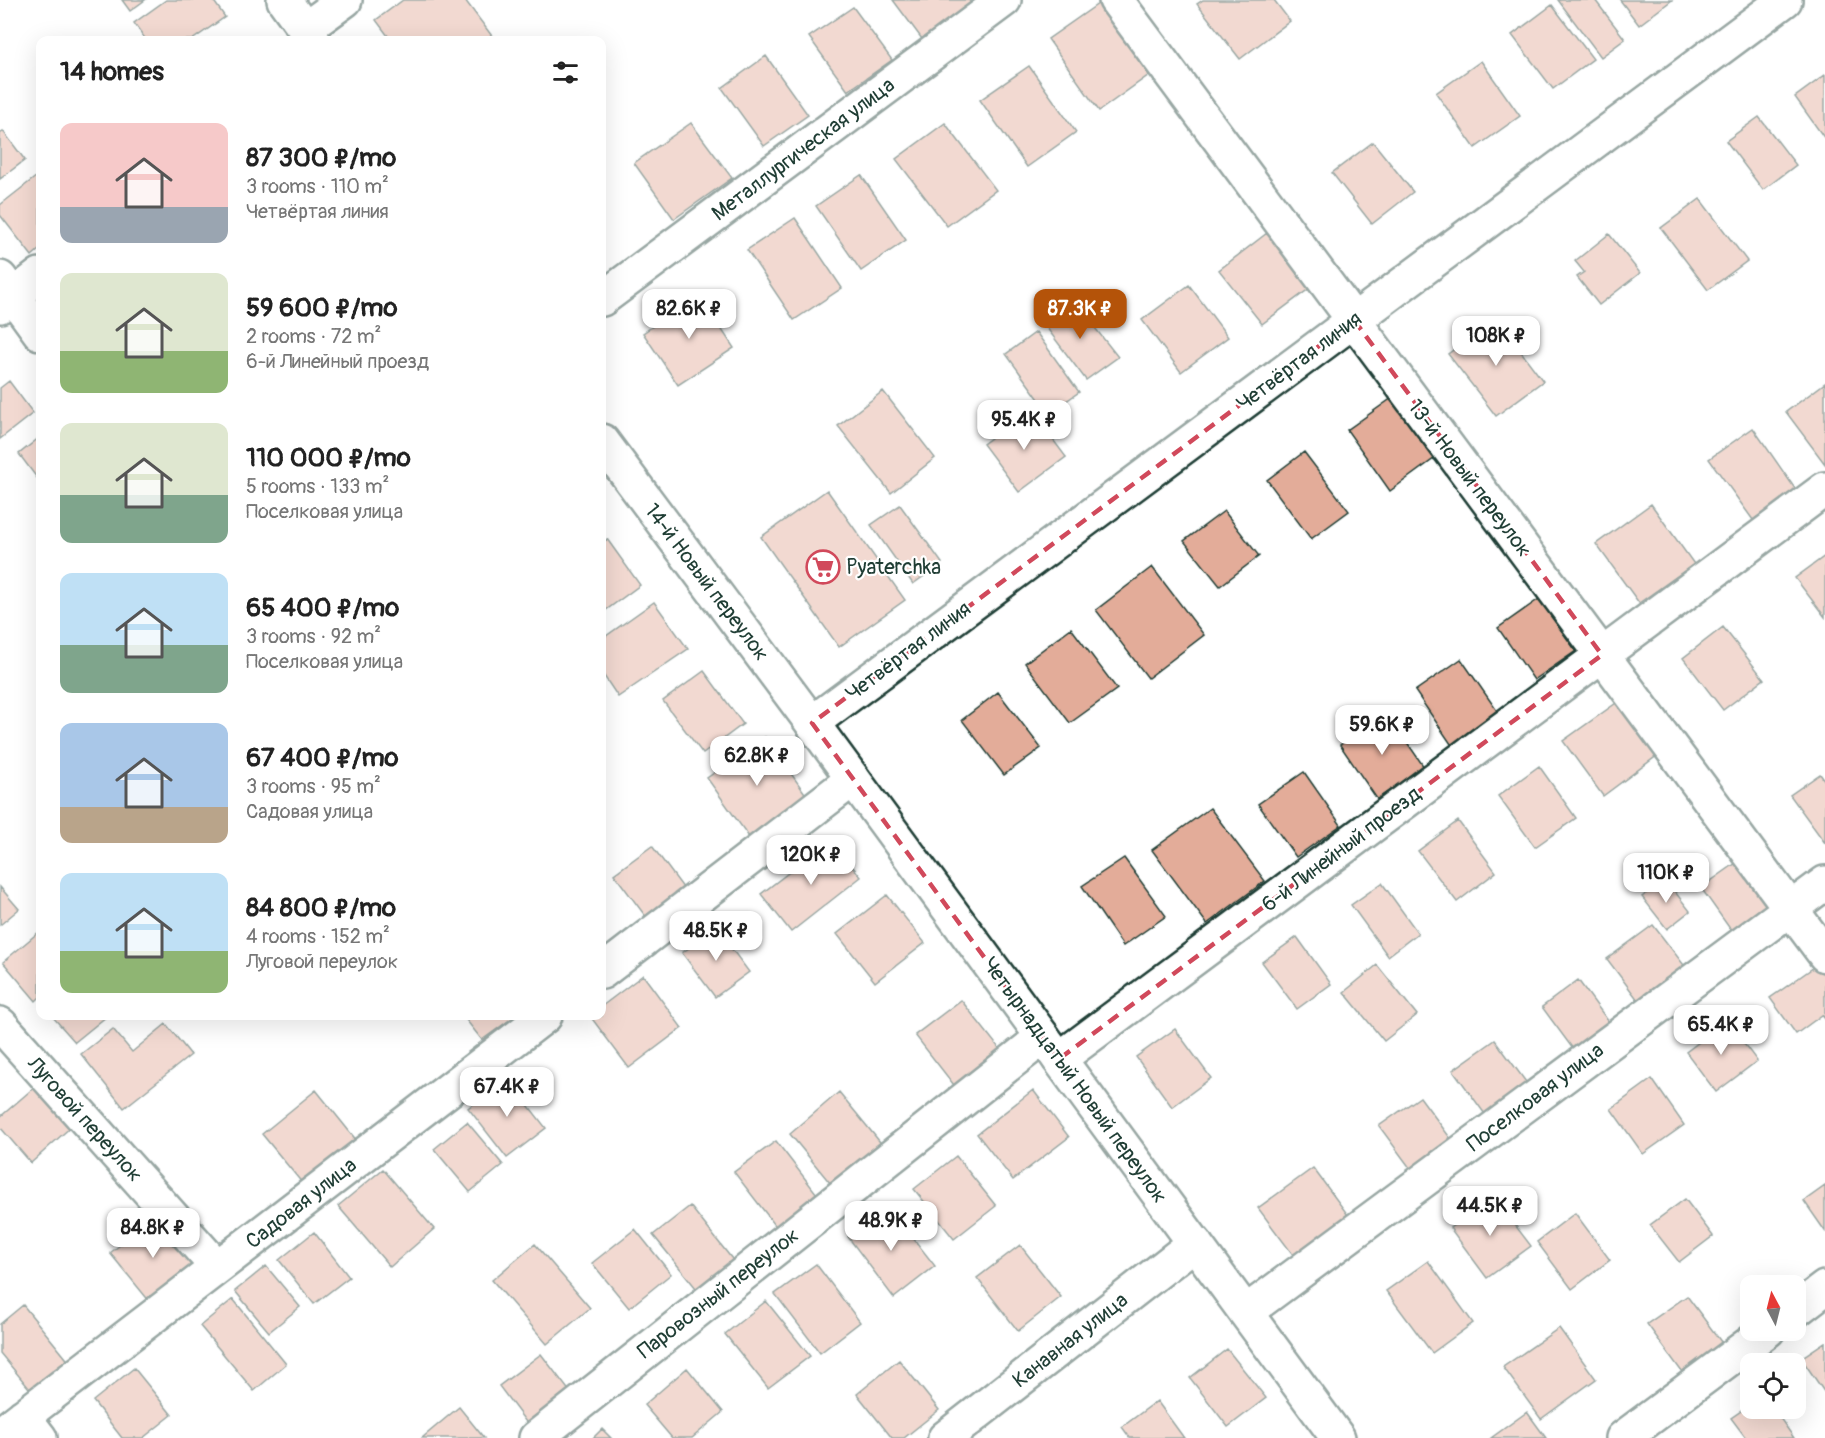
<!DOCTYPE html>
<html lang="en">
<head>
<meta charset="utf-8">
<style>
  :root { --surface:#fff; --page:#f6f6f6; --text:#222; --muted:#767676; --accent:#b45309 }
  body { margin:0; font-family:Pangolin,sans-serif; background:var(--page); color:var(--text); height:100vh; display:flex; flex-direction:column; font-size:22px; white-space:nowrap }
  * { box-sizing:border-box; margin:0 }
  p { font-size:20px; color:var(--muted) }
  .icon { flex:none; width:33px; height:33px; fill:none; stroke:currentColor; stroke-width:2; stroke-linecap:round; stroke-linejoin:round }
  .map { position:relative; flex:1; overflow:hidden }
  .panel { position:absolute; left:36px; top:36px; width:570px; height:984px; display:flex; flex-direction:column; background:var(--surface); border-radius:12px; box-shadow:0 6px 24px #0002 }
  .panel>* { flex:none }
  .needle { width:39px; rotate:353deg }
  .fabs { position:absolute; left:1740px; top:1275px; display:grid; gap:12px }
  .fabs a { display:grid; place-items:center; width:66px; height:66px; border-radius:12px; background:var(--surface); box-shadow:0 6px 24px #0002; font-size:30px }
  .price { position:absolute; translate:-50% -51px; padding:0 14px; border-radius:12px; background:#fff; color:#222; font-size:20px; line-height:39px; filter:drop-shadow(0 2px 3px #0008) }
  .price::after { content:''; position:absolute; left:50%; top:36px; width:18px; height:14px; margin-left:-9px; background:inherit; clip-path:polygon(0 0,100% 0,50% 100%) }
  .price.on { background:var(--accent); color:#fff }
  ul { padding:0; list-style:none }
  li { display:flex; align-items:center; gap:18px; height:150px; padding:0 24px }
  li span { display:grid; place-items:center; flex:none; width:168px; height:120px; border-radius:12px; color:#555 }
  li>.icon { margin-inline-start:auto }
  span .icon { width:72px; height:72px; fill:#fffc; stroke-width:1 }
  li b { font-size:26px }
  h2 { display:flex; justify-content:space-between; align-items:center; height:72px; padding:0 24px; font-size:26px }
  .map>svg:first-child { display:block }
  .building { fill:#e3ac99; stroke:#1f3d34; stroke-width:1.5 }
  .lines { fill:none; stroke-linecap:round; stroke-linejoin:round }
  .minor-casing { stroke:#1f3d34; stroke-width:38 }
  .tertiary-casing { stroke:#1f3d34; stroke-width:38 }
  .minor { stroke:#fff; stroke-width:33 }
  .tertiary { stroke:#fff; stroke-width:33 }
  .marked { fill:none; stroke:#d1495b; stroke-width:4.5; stroke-dasharray:12 8; stroke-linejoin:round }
  .labels { text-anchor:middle; stroke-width:4.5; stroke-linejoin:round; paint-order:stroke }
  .street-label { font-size:21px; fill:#1f3d34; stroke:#fff }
  .poi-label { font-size:21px; fill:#1f3d34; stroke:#fff; text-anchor:start }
</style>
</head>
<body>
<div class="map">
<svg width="1825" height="1438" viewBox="0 0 1825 1438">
  <rect width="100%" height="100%" fill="#fff"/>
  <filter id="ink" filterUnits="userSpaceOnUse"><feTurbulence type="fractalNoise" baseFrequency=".0167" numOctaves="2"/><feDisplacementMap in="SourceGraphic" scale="12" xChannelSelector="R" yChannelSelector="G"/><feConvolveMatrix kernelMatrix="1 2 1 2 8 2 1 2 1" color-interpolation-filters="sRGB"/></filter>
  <g filter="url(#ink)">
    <path class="building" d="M122 0H145L130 11Z
      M166 0H213L225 17 192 40H146L134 23Z
      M403 0H465L492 36 486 40H391L376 20Z
      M893 0H969L971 3 922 39Z
      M1203 0H1274L1290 21 1240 59 1197 4Z
      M1558 0H1595L1625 39 1601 57Z
      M1620 0H1672L1639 25Z
      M1098 4 1149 75 1099 111 1048 39Z
      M1552 5 1593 59 1553 89 1512 35Z
      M853 7 892 60 848 91 809 37Z
      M766 56 808 115 764 146 722 88Z
      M1481 61 1520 116 1475 148 1436 93Z
      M1029 66 1076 132 1027 167 980 100Z
      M1825 75V139L1795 97Z
      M1759 117 1796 165 1763 190 1726 141Z
      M691 123 732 178 674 219 634 163Z
      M945 123 996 190 947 226 896 159Z
      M3 131 25 160 0 179V134Z
      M1373 142 1413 192 1372 224 1332 173Z
      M861 175 906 240 861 271 816 206Z
      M37 176 40 180V249L32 256 0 215V205Z
      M1700 199 1747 261 1708 290 1661 228Z
      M795 218 842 288 794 320 747 250Z
      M1267 233 1310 288 1262 324 1219 270Z
      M1609 234 1640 273 1599 305 1577 277 1584 272 1575 261Z
      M1189 285 1228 337 1181 372 1142 320Z
      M699 295 734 348 678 385 643 333Z
      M1073 300 1118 357 1086 380 1043 323Z
      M1496 318 1543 381 1496 416 1448 354Z
      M1036 332 1079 392 1049 413 1006 354Z
      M9 381 33 413 0 439V388Z
      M1825 383V464L1786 412Z
      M883 391 935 458 891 493 838 426Z
      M1392 398 1435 458 1390 491 1347 430Z
      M1030 409 1066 457 1019 492 983 444Z
      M1753 428 1796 490 1753 520 1709 459Z
      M40 437V482L19 454Z
      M1304 452 1349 511 1311 539 1267 480Z
      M827 490 905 600 839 647 761 537Z
      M1651 504 1694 564 1639 603 1596 544Z
      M900 505 942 563 913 584 871 525Z
      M1224 511 1259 556 1220 586 1184 541Z
      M607 539 640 585 602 613V543Z
      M1825 556V617L1795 578Z
      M1152 567 1204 635 1148 678 1096 610Z
      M1539 599 1576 651 1534 680 1498 628Z
      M654 602 688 649 618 697 602 673V639Z
      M1723 627 1764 679 1723 710 1683 658Z
      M1071 628 1117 689 1070 723 1025 663Z
      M1461 659 1500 715 1453 747 1415 691Z
      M704 671 743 724 703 754 663 701Z
      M998 692 1041 748 1004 775 962 720Z
      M1619 701 1658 755 1603 796 1563 741Z
      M1387 713 1424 767 1377 799 1340 745Z
      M765 737 807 796 749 837 707 778Z
      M1539 766 1576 818 1535 847 1498 796Z
      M1304 772 1341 825 1296 857 1258 804Z
      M1820 774 1825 781V843L1790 795Z
      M1210 808 1265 881 1207 924 1152 850Z
      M1458 821 1496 872 1457 902 1418 851Z
      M831 840 861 877 791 932 761 894Z
      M652 846 687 893 649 921 614 874Z
      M1124 858 1166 916 1123 946 1082 886Z
      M1739 861 1771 907 1733 933 1701 888Z
      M1665 879 1690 911 1667 929 1642 897Z
      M1382 883 1418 933 1388 956 1351 905Z
      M0 887 19 909 0 925Z
      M887 895 925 943 875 982 837 934Z
      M1653 925 1687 969 1641 1004 1607 959Z
      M716 928 749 972 715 997 682 953Z
      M40 931V997L36 1001 3 962Z
      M1297 937 1331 984 1297 1009 1262 962Z
      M1377 965 1417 1015 1384 1041 1344 992Z
      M1817 965 1825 976V1019L1822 1015 1796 1034 1770 998Z
      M643 975 682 1028 629 1068 590 1016H602V1006Z
      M1578 980 1609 1022 1573 1049 1542 1007Z
      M961 1000 1003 1053 957 1089 915 1035Z
      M52 1016H107L75 1042Z
      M463 1016H515L482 1040Z
      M1727 1021 1757 1061 1716 1092 1686 1052Z
      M166 1024 191 1055 124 1108 81 1054 113 1029 132 1052Z
      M1175 1029 1211 1078 1172 1107 1136 1057Z
      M1495 1040 1529 1086 1487 1117 1453 1070Z
      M507 1078 546 1128 507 1158 468 1108Z
      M1652 1079 1684 1125 1643 1154 1611 1109Z
      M37 1085 73 1125 31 1163 0 1127V1117Z
      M316 1090 357 1141 303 1184 262 1134Z
      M1033 1090 1069 1137 1013 1180 977 1134Z
      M839 1092 884 1147 835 1189 790 1134Z
      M1420 1097 1454 1143 1413 1172 1379 1126Z
      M467 1122 503 1165 470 1192 434 1149Z
      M776 1141 820 1198 778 1229 734 1172Z
      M956 1156 996 1206 954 1239 914 1189Z
      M1313 1168 1348 1215 1294 1256 1258 1208Z
      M383 1169 434 1229 390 1267 338 1206Z
      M1825 1186V1231L1804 1201Z
      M1493 1196 1531 1246 1487 1278 1450 1228Z
      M1685 1199 1713 1236 1679 1262 1650 1225Z
      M690 1206 736 1264 700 1293 653 1235Z
      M888 1206 935 1266 894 1298 848 1237Z
      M1575 1213 1610 1260 1572 1289 1537 1242Z
      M157 1216 196 1266 150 1302 110 1253Z
      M635 1229 671 1274 629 1308 592 1263Z
      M314 1232 349 1277 314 1304 279 1260Z
      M535 1244 590 1308 547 1344 492 1280Z
      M1020 1245 1061 1297 1018 1331 977 1278Z
      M1428 1261 1473 1323 1432 1353 1386 1291Z
      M816 1264 860 1322 820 1353 775 1294Z
      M266 1266 300 1307 269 1332 235 1291Z
      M1687 1296 1722 1343 1682 1372 1647 1324Z
      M233 1299 286 1364 254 1391 200 1326Z
      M766 1301 810 1356 768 1388 725 1334Z
      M23 1305 70 1363 33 1393 0 1353V1324Z
      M1559 1328 1596 1379 1541 1419 1503 1367Z
      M1825 1342V1393L1801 1358Z
      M1227 1349 1266 1398 1228 1427 1190 1378Z
      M541 1354 574 1397 532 1430 499 1386Z
      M899 1360 939 1410 904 1438H892L857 1394Z
      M134 1368 172 1415 143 1438H122L93 1401Z
      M687 1368 723 1412 692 1438H672L644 1405Z
      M1157 1401 1184 1438H1130L1122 1427Z
      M1750 1405V1408H1773L1794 1438H1746L1731 1418Z
      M459 1407 484 1438H422Z
      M1527 1412 1546 1438H1491Z
      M602 1429 611 1438H593Z"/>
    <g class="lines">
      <g class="minor-casing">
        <path id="minor" d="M284 0 313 40
          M1116 0 1825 955
          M305 29 345 0
          M0 278 40 333
          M602 299 1004 0
          M0 306 40 275
          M602 441 812 723
          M602 972 853 779
          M0 1024 217 1267
          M1059 1059 1825 489
          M1796 1310 1825 1288
          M1246 1312 1825 883
          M23 1416 40 1438
          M0 1434 545 1016
          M536 1438 1043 1037
          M945 1438 1195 1243
          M1623 1438 1768 1330"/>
      </g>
      <g class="tertiary-casing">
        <path id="tertiary" d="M1338 1438 812 723 1785 0"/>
      </g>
      <use href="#minor" class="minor"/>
      <use href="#tertiary" class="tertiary"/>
    </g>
  </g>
  <path d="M0 0H1825V1438H0ZM1354 320 1602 655 1059 1059 812 723Z" fill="#fff" fill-opacity=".55" fill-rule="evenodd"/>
  <path class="marked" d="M1354 320 1602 655 1059 1059 812 723Z"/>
  <defs>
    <g id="supermarket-ring" transform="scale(1.725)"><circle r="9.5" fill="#fff" stroke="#d1495b" stroke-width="1.5"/><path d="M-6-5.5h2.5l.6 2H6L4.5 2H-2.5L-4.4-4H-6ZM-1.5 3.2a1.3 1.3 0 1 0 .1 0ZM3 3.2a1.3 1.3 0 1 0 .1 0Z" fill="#d1495b"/></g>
  </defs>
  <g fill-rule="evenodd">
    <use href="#supermarket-ring" x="823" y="567"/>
  </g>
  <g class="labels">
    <g class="street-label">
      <text transform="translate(803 149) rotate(-37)" y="7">Металлургическая улица</text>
      <text transform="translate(1299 361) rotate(-37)" y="7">Четвёртая линия</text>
      <text transform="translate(1470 478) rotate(53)" y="7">13-й Новый переулок</text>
      <text transform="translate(707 582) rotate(53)" y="7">14-й Новый переулок</text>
      <text transform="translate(908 651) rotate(-37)" y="7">Четвёртая линия</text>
      <text transform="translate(1341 849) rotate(-37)" y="7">6-й Линейный проезд</text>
      <text transform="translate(1075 1080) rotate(54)" y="7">Четырнадцатый Новый переулок</text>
      <text transform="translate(1535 1097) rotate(-37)" y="7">Поселковая улица</text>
      <text transform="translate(85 1119) rotate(48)" y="7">Луговой переулок</text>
      <text transform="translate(301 1203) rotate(-38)" y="7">Садовая улица</text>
      <text transform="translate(718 1293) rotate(-38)" y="7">Паровозный переулок</text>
      <text transform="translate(1070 1340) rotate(-38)" y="7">Канавная улица</text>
    </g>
    <g class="poi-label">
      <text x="846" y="574">Pyaterchka</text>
    </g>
  </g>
</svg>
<div class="fabs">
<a><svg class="needle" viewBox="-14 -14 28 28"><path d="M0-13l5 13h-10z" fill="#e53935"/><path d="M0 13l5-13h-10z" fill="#767676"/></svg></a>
<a><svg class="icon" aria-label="locate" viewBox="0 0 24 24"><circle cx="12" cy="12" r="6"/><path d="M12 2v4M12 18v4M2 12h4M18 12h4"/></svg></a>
</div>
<b class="price" style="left:689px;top:340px">82.6K ₽</b>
<b class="price on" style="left:1080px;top:340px">87.3K ₽</b>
<b class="price" style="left:1496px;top:367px">108K ₽</b>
<b class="price" style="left:1024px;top:451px">95.4K ₽</b>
<b class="price" style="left:1382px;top:756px">59.6K ₽</b>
<b class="price" style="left:757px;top:787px">62.8K ₽</b>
<b class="price" style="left:811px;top:886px">120K ₽</b>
<b class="price" style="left:1666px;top:904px">110K ₽</b>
<b class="price" style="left:716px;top:962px">48.5K ₽</b>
<b class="price" style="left:1721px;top:1056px">65.4K ₽</b>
<b class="price" style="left:507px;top:1118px">67.4K ₽</b>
<b class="price" style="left:1490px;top:1237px">44.5K ₽</b>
<b class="price" style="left:891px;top:1252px">48.9K ₽</b>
<b class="price" style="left:153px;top:1259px">84.8K ₽</b>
<section class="panel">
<h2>14 homes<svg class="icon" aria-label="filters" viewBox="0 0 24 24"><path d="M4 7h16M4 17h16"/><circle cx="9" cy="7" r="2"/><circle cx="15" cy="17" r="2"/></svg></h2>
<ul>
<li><span style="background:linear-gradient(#f6c9c9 70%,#9aa5b1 0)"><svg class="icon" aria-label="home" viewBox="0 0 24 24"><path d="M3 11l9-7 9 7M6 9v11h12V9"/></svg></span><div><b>87 300 ₽/mo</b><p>3 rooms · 110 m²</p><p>Четвёртая линия</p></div></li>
<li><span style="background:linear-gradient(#dfe7d0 65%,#8fb573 0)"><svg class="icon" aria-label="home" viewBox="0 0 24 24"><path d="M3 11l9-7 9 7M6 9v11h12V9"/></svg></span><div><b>59 600 ₽/mo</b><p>2 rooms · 72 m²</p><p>6-й Линейный проезд</p></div></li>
<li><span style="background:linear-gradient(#dfe7d0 60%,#7fa58c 0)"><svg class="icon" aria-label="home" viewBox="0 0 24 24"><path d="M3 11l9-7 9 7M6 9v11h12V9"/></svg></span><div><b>110 000 ₽/mo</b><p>5 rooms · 133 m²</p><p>Поселковая улица</p></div></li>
<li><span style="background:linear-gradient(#bfe0f5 60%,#7fa58c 0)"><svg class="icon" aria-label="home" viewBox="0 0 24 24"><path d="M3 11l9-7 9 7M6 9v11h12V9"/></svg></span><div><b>65 400 ₽/mo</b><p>3 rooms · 92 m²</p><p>Поселковая улица</p></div></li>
<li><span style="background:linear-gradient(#a9c7e8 70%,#b9a48a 0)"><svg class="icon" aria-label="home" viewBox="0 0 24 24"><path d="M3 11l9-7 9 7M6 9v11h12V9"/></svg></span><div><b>67 400 ₽/mo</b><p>3 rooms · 95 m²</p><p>Садовая улица</p></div></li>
<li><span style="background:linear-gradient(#bfe0f5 65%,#8fb573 0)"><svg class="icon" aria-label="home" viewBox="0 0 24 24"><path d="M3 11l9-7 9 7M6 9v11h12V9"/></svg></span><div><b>84 800 ₽/mo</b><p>4 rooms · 152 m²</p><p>Луговой переулок</p></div></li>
</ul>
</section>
</div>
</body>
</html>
